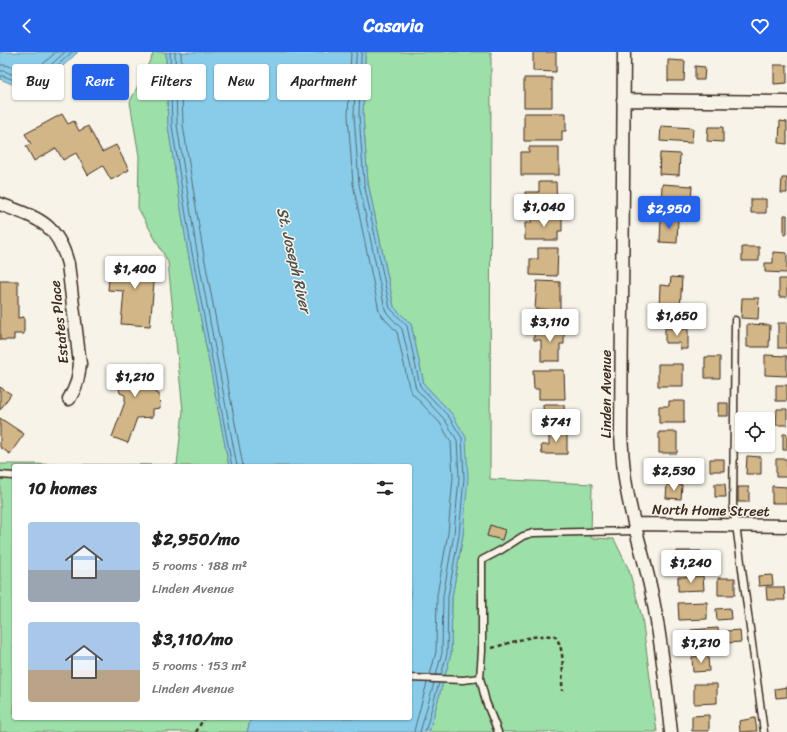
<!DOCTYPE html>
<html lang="en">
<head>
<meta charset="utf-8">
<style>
  :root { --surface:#fff; --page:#f2f2f2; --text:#222; --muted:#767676; --accent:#2563eb }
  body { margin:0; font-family:Sriracha,sans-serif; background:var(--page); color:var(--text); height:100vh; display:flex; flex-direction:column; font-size:15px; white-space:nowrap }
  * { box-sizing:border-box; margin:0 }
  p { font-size:13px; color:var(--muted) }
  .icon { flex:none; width:22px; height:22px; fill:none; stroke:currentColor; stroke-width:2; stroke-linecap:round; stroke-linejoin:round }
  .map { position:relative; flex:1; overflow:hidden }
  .side { position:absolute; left:12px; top:412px; width:400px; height:256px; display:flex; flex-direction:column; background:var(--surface); border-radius:4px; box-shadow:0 1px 3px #0004 }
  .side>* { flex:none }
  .hud { position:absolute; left:12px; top:12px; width:400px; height:36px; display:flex; gap:8px }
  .tools { position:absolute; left:735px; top:360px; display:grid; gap:8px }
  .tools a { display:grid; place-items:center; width:40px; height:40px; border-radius:4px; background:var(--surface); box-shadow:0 1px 3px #0004; font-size:20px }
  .price { position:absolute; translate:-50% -34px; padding:0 9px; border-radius:4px; background:#fff; color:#222; font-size:13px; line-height:26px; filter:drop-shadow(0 1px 2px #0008) }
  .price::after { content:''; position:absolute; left:50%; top:24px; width:12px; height:9px; margin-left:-6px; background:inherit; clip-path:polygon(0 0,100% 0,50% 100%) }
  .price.active { background:var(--accent); color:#fff }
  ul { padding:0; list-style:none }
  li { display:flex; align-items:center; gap:12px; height:100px; padding:0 16px }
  li span { display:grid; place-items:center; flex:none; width:112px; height:80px; border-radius:4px; color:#555 }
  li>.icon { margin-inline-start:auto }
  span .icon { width:48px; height:48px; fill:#fffc; stroke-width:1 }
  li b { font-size:17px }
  h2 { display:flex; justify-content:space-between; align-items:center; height:48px; padding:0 16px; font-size:17px }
  .tag { padding:0 14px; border-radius:4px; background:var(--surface); box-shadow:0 1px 3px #0004; font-size:14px; line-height:36px }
  .tag.active { background:var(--accent); color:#fff }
  header { display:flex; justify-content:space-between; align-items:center; height:52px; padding:0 16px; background:var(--accent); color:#fff; font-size:18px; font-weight:700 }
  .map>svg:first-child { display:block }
  .green { fill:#9ddfa9; stroke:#6c8464 }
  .water { fill:#88ccea; stroke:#698b98 }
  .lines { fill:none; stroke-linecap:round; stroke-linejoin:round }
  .shore { stroke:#5a6b70; stroke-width:1 }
  .building { fill:#d2b687; stroke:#3b2a1e }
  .service-casing { stroke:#3b2a1e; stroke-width:9 }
  .minor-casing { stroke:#3b2a1e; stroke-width:15 }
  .path { stroke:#3b2a1e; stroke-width:2.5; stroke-dasharray:4 3; stroke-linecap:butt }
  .service { stroke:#f7f3e8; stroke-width:6 }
  .minor { stroke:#f7f3e8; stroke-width:12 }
  .labels { text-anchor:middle; stroke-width:3; stroke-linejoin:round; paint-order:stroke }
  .street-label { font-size:14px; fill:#3b2a1e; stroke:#f7f3e8 }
  .water-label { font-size:15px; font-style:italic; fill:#4e5251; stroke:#f7f3e8 }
</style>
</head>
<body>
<header><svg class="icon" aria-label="back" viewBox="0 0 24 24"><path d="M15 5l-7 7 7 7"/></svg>Casavia<svg class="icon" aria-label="heart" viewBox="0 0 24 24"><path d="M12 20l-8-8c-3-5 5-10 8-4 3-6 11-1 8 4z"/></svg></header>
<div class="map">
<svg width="787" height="680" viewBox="0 0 787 680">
  <rect width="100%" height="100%" fill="#f7f3e8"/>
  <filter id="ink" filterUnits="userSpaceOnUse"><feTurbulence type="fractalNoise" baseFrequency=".025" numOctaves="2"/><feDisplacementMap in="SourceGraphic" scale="8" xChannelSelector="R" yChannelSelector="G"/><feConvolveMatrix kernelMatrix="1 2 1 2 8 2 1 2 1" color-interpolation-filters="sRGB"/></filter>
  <g filter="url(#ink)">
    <path class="green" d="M152 0H166L168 74 187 195 229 414H14V666H251L247 680H0V412L177 413 183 359 174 271 168 210 138 156 139 104 130 50 153 2Z
      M366 0H491L490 427 592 432 591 486 614 487 629 518 642 565 657 680H429L451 602 452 545 463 483 452 362 424 332 411 272 394 255 368 131 363 63 365 5Z"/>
    <path class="water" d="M0 0H78L34 41 0 27Z
      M166 0H366L365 5 363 63 368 131 394 255 411 272 424 332 452 362 466 385 468 426 463 483 452 545 451 602 429 680H247L251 666H410V414H229L187 195 168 74Z"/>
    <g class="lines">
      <path class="shore" d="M170 0 172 74 191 195 232 414
        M175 0 177 73 196 194 237 414
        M181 0 183 73 202 193 243 414
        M351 0 348 63 353 132 379 259 383 265 397 280 409 335 411 340 440 371 451 390 453 426 448 481 437 543 436 600 430 623
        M357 0 356 5 354 63 359 132 385 257 387 261 402 277 416 337 445 368 457 388 459 426 454 482 443 544 442 601 436 623
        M362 0 361 5 359 63 364 131 390 256 407 274 420 334 449 365 462 386 464 426 459 483 448 544 447 602 441 623
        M0 13H6L31 23 56 0
        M0 19H4L32 30 65 0
        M0 24H3L34 35 72 0
        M414 680 415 675 427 631
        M420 680 434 631
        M425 680 439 631"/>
    </g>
    <path class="building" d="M533 0H556V20L533 19Z
      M668 8 685 9 684 29H668Z
      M774 13H787V31L774 32Z
      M695 14 705 15 704 28H695Z
      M524 26H552V55H524Z
      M524 61H566V79H562V89H524Z
      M62 62 68 72 74 69 79 79 88 74 102 100 116 93 129 118 111 128 103 114 88 123 76 101 63 108 56 96 34 109 26 94 31 92 25 82Z
      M780 69 787 70V92L779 91Z
      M661 74 693 76 692 91 660 89Z
      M708 75H723V90L707 89Z
      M529 95H559V123H521V100H529Z
      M660 101 680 102 679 123 659 122Z
      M782 126H787V141H781Z
      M539 130H556L557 157H525V140H539Z
      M662 132 692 134 691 153 683 152V157L661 156Z
      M751 147H766V161H751Z
      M531 163H562V179H558V188H525V171H531Z
      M784 163H787V182L784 183Z
      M661 166 678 167 677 191 660 190Z
      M742 195H759V209H742Z
      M538 196H558L557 224 530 223V207H538Z
      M773 200 787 201V221L765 220V211H773Z
      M111 205 124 206 123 217 135 218 136 209 162 212 161 221 155 220 150 274 121 272 124 239 108 238Z
      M671 225 682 226 680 257 659 256 660 233 670 234Z
      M779 227H787V245H779Z
      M0 229H18V266L24 265V282H14V288H0Z
      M537 229 560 230V258L535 257Z
      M742 246H759L758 267 741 266Z
      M778 271H787V296H778Z
      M747 272 770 273 769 295H747Z
      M534 276H564V292H560V309H541V288H534Z
      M665 276 688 277V297H680V291H665Z
      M765 303 787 304V324L765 323Z
      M705 305H720V326H705Z
      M152 312 154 340 159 342 160 356 153 357V365L137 366 128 391 112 385 125 350V343L120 341 119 336 122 329 117 327 116 316Z
      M658 312H683V334H658Z
      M533 318H564L565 347H539V337H534Z
      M776 333H787V349H776Z
      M0 335 11 342 0 358Z
      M669 349H684V371H659V354H669Z
      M718 351H728V364H718Z
      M543 353H564L565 374H544Z
      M777 357H787V373H776Z
      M0 366 24 382 10 402 0 395Z
      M549 379H567V402H542L541 393H549Z
      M659 380H677V401H659Z
      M783 382H787V398H783Z
      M747 404 761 405V422H746Z
      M664 407 684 409 683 427 663 426Z
      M710 407H724V419H710Z
      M776 407H787V425H776Z
      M667 432 682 433 681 447 666 446Z
      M715 432H725L726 445H715Z
      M772 434 787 435V451H772Z
      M738 435H749V450H738Z
      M490 473 505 478 502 488 487 484Z
      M677 499H701V513H677Z
      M772 523 773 533 759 534 758 524Z
      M703 524 704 538 678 539V525Z
      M718 526H735V543H718Z
      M766 535H784L785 548H767Z
      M707 550V567L679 568 678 551Z
      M730 556 731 567 717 568 716 557Z
      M718 576 719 591 681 594 680 582 691 581V578Z
      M740 578 741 590 727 591 726 579Z
      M708 603 709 619 693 620 692 605Z
      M694 632H717V651L694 652Z
      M787 635V645L776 646 775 637Z
      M709 663V679H692V664Z
      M755 666 757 679 740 680 739 669Z"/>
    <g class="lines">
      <g class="service-casing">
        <path id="service" d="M735 268 733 458 736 473 764 680
          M0 423 14 424
          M410 626 463 628 480 626
          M498 680 486 650 480 626 482 599V508L501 498 523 484 533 481 636 479"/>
      </g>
      <g class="minor-casing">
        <path id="minor" d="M624 0 621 382C622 399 623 416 626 433 632 472 646 509 653 548 662 591 666 636 671 680
          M623 48 787 50
          M0 152C37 166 57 170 68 212L80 312C78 327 77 334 69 347
          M634 472 787 474"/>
      </g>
      <path class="path" d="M492 596C513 590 533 582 555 584 566 599 562 621 562 639
        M196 680 204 666"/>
      <use href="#service" class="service"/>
      <use href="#minor" class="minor"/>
    </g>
  </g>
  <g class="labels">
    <g class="street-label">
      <text transform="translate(59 270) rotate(-96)" y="5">Estates Place</text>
      <text transform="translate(606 342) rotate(-90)" y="5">Linden Avenue</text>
      <text transform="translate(711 458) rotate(1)" y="5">North Home Street</text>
    </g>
    <g class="water-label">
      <text transform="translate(294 208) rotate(77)" y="5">St. Joseph River</text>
    </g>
  </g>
</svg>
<div class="tools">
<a><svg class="icon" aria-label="locate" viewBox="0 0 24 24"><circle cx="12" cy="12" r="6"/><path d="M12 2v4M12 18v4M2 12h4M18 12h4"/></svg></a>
</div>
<b class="price" style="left:544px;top:176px">$1,040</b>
<b class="price active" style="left:669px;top:178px">$2,950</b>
<b class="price" style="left:135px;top:238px">$1,400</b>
<b class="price" style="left:677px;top:285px">$1,650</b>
<b class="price" style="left:550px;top:291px">$3,110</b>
<b class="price" style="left:135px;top:346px">$1,210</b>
<b class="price" style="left:556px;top:391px">$741</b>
<b class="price" style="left:674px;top:440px">$2,530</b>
<b class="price" style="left:691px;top:532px">$1,240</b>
<b class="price" style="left:701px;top:612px">$1,210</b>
<div class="hud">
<a class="tag">Buy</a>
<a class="tag active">Rent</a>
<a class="tag">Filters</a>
<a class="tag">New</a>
<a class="tag">Apartment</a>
</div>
<section class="side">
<h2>10 homes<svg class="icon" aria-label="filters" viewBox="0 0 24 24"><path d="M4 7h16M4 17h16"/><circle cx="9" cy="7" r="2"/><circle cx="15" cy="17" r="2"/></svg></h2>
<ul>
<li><span style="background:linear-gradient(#a9c7e8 60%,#9aa5b1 0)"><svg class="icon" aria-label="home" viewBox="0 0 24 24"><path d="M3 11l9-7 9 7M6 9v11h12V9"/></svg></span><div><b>$2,950/mo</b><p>5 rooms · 188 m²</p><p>Linden Avenue</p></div></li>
<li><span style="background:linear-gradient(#a9c7e8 60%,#b9a48a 0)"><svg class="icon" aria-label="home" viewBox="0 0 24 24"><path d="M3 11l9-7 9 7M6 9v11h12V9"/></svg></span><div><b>$3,110/mo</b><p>5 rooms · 153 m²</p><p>Linden Avenue</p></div></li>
</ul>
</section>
</div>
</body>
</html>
